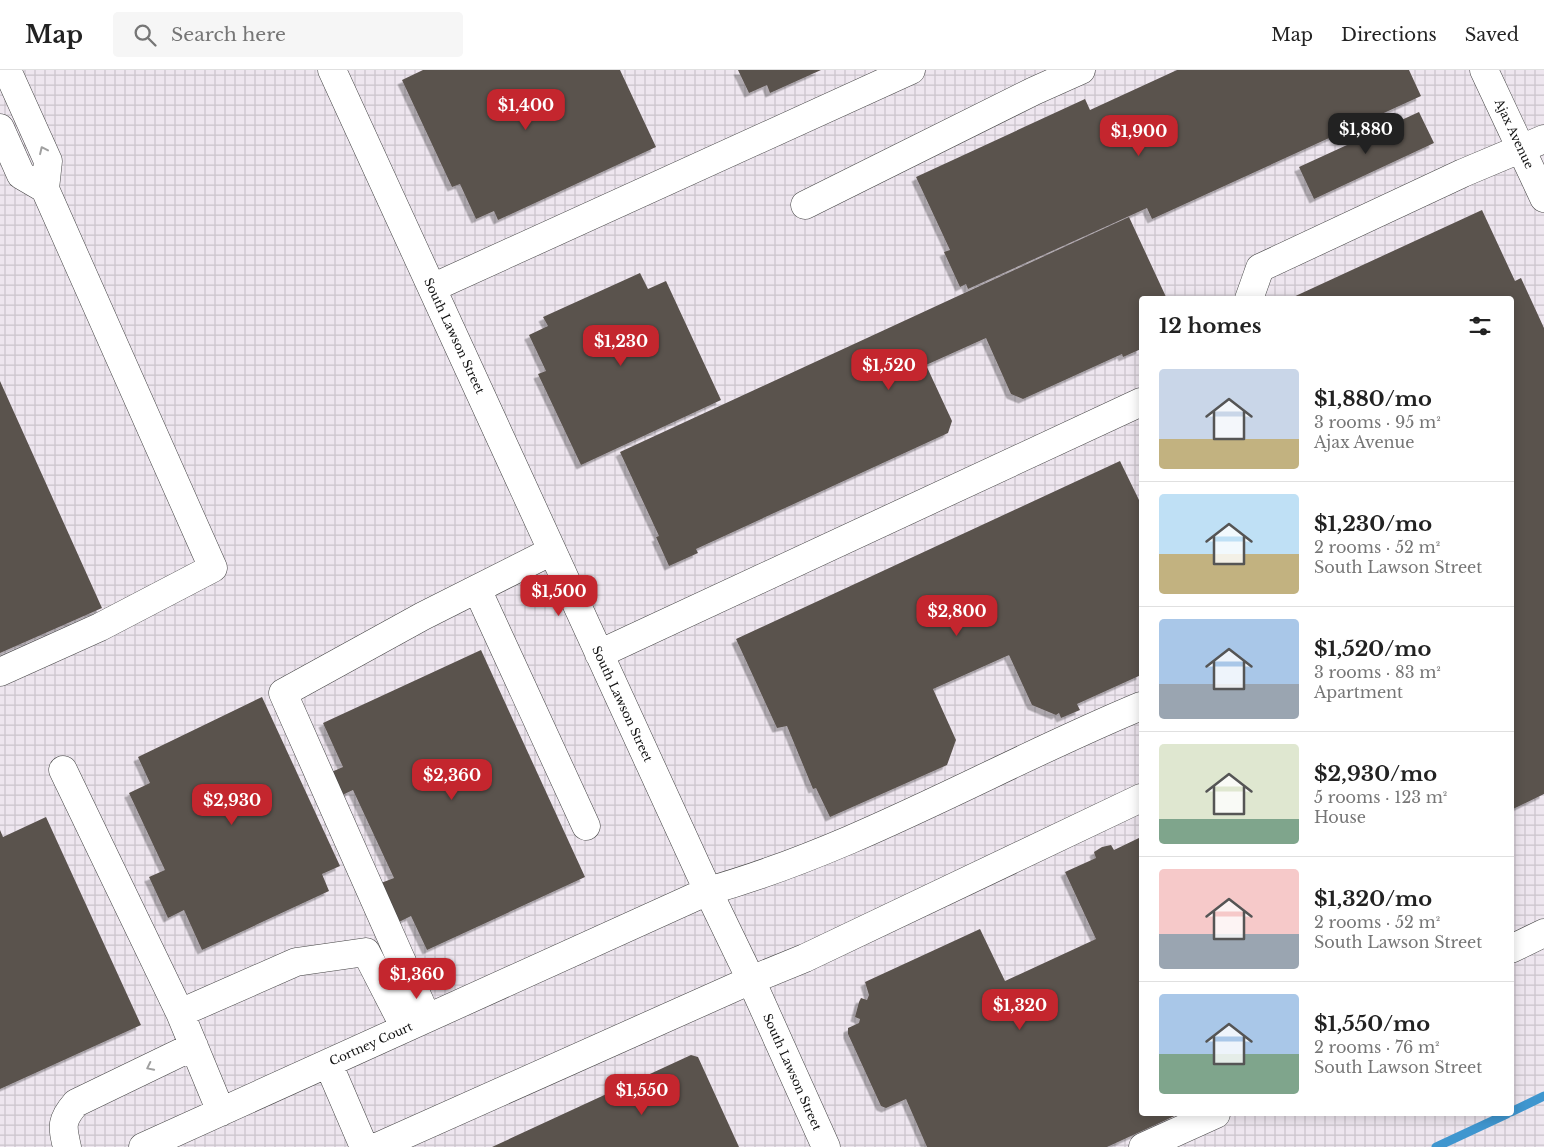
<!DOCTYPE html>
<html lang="en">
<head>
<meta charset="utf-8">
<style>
  :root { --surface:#fff; --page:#f6f6f6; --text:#222; --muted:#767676; --line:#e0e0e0; --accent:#c4262e }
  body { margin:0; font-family:"Libre Baskerville",serif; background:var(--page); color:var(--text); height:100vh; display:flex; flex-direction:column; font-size:19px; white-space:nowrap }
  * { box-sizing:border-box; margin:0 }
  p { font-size:16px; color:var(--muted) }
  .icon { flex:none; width:28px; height:28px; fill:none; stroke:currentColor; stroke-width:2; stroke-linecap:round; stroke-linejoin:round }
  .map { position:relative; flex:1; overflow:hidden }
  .sheet { position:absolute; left:1139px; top:226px; width:375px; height:820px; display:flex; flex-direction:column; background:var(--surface); border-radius:5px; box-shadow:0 2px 12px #0003 }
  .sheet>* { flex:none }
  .price { position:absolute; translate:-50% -42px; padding:0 11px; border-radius:10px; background:var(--accent); color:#fff; font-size:16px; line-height:32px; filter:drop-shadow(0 1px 2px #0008) }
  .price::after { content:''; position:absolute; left:50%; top:30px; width:15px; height:11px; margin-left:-8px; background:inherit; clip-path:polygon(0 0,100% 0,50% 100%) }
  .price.current { background:#222; color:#fff }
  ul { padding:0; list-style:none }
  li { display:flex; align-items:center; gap:15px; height:125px; padding:0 20px }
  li+li { border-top:1px solid var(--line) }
  li span { display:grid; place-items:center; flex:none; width:140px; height:100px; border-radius:5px; color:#555 }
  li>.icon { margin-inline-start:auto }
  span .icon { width:60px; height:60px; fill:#fffc; stroke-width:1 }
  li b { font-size:21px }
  h2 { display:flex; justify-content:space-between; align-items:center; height:60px; padding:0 20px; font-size:21px }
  header { display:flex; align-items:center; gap:30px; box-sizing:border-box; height:70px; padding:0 25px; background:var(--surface); border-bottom:1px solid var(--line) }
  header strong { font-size:24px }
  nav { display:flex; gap:28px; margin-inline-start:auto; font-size:18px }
  .search { width:350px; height:45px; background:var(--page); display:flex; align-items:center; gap:12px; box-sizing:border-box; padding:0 18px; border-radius:5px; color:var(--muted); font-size:19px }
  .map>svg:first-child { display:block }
  .industrial { fill:url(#industrial-grid); fill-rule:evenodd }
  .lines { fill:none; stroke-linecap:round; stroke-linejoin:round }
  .stream { stroke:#3f96cf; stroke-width:9 }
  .building { fill:#5a524d; filter:url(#shadow) }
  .minor-casing { stroke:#444; stroke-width:29 }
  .minor { stroke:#fff; stroke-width:28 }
  .oneway { stroke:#a0a0a0 }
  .labels { text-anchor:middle; stroke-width:5; stroke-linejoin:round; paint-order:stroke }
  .street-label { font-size:12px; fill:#111; stroke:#fff }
</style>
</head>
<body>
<header>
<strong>Map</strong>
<div class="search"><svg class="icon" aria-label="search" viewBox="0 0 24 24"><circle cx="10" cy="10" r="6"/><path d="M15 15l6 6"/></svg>Search here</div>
<nav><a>Map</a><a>Directions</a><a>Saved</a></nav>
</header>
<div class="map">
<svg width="1544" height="1077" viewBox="0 0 1544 1077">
  <defs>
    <pattern id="industrial-grid" width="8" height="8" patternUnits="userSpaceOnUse" patternTransform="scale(1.25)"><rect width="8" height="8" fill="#eee6ef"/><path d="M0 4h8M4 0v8" fill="none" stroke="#cbc4cc"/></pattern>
    <filter id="shadow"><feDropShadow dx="-4.5" dy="4.5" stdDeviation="0" flood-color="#0004"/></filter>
  </defs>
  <rect width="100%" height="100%" fill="#fffdf5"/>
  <path class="industrial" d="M0 0H1544V1077H0ZM1141 229H1511V1044H1141Z"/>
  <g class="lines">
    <path class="stream" d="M1511 1042 1544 1026
      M1436 1077 1507 1044"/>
  </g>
  <path class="building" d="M423 0H620L656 77 498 150 494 141 476 149 460 114 452 117 402 10Z
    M738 0H821L770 23 767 15 749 23Z
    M1177 0H1409L1421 26 1152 149 1147 138 968 219 966 214 960 217 944 182 950 180 916 107 1085 29 1090 40Z
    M1419 42 1434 73 1314 129 1299 97Z
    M1482 140 1515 211 1521 208 1544 258V724L1511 740V229H1289Z
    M1129 147 1167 229H1141V279L1123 287 1122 284 1023 329 1011 324 986 268 926 295 952 351 948 363 696 479 698 483 669 496 656 467 659 466 620 382Z
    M640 203 648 219 666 211 721 330 581 395 538 304 546 301 529 265 548 256 543 247Z
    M0 311 102 538 0 583Z
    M1120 391 1139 430 1141 429V605L1077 634 1080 640 1061 648 1059 643 1056 645 1032 635 1009 585 933 619 956 670 947 695 830 747 816 718 813 719 787 656 777 658 736 569Z
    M481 580 585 807 427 880 411 846 399 852 381 813 394 808 353 720 340 726 329 703 343 697 323 653Z
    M262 627 340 796 322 804 329 821 202 880 184 840 168 848 149 807 165 800 129 723 150 713 138 687Z
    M46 747 141 955 0 1019V760L3 767Z
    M1141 767V1044H1179L1107 1077H927L906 1029 886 1038 881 1036 848 964V958L859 953 860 949 855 947 859 932 861 928 867 930 869 925 865 912 980 859 1005 911 1096 869 1065 802 1096 788 1094 782 1102 777 1111 775 1114 780Z
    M691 985 698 987 739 1077H492Z"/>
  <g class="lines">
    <g class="minor-casing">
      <path id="minor" d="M332 0 708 821 751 910 826 1077
        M1484 0 1544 128
        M0 58 21 105 45 119 48 91 7 0
        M805 135 1034 21 1081 0
        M432 218 911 0
        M1249 229 1260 198 1463 103 1544 69
        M477 519 586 756
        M599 584 1141 332
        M0 602 100 557 213 498 45 119
        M63 700 180 943
        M1511 879 1544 863
        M427 948 283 623 423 546 552 481
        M328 993 364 1077
        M221 1042 180 943 296 892 366 882 405 958
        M67 1077C62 1056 61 1050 76 1033L194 976
        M143 1077 708 821C860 778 996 696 1141 636
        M377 1077 751 910 805 888 1141 728
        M1143 1077 1216 1044"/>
    </g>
    <use href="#minor" class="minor"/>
  </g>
  <defs><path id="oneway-chevron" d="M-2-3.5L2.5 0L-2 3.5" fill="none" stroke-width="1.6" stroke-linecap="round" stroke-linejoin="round" transform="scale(1.25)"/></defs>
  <g class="oneway">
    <use href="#oneway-chevron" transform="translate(43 80) rotate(-115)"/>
    <use href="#oneway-chevron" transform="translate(150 997) rotate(154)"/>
  </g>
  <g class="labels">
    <g class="street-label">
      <text transform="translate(1514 64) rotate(65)" y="4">Ajax Avenue</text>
      <text transform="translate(454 266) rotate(65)" y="4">South Lawson Street</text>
      <text transform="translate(622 634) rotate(65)" y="4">South Lawson Street</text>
      <text transform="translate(371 974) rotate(-24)" y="4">Cortney Court</text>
      <text transform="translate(792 1002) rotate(66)" y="4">South Lawson Street</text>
    </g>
  </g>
</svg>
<b class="price" style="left:526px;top:61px">$1,400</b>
<b class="price current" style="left:1366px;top:85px">$1,880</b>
<b class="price" style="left:1139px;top:87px">$1,900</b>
<b class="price" style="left:621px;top:297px">$1,230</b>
<b class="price" style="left:889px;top:321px">$1,520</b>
<b class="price" style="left:559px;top:547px">$1,500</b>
<b class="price" style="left:957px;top:567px">$2,800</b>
<b class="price" style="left:452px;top:731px">$2,360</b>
<b class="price" style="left:232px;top:756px">$2,930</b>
<b class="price" style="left:417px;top:930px">$1,360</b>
<b class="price" style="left:1020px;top:961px">$1,320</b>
<b class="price" style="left:642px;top:1046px">$1,550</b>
<section class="sheet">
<h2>12 homes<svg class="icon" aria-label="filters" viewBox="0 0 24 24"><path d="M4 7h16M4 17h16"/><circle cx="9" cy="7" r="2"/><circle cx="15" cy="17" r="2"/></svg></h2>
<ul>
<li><span style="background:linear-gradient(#c9d6e8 70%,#c2b280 0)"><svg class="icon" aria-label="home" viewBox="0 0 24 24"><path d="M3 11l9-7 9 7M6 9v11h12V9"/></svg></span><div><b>$1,880/mo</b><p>3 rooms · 95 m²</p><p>Ajax Avenue</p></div></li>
<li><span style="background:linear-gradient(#bfe0f5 60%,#c2b280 0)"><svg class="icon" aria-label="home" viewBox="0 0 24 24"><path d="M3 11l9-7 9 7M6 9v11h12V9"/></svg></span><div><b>$1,230/mo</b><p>2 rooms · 52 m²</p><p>South Lawson Street</p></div></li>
<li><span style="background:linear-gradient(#a9c7e8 65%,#9aa5b1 0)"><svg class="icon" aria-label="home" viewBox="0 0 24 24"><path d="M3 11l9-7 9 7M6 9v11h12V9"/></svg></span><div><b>$1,520/mo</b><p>3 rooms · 83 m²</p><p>Apartment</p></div></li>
<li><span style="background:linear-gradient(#dfe7d0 75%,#7fa58c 0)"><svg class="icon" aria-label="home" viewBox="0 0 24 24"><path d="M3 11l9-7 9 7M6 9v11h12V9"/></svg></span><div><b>$2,930/mo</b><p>5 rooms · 123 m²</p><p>House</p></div></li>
<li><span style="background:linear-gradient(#f6c9c9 65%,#9aa5b1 0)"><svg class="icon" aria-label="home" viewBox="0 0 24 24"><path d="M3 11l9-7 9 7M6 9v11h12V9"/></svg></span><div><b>$1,320/mo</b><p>2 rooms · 52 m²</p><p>South Lawson Street</p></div></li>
<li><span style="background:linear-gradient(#a9c7e8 60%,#7fa58c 0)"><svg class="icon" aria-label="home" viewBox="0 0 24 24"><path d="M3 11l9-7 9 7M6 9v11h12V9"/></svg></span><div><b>$1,550/mo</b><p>2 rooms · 76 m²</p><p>South Lawson Street</p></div></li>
</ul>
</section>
</div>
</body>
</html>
